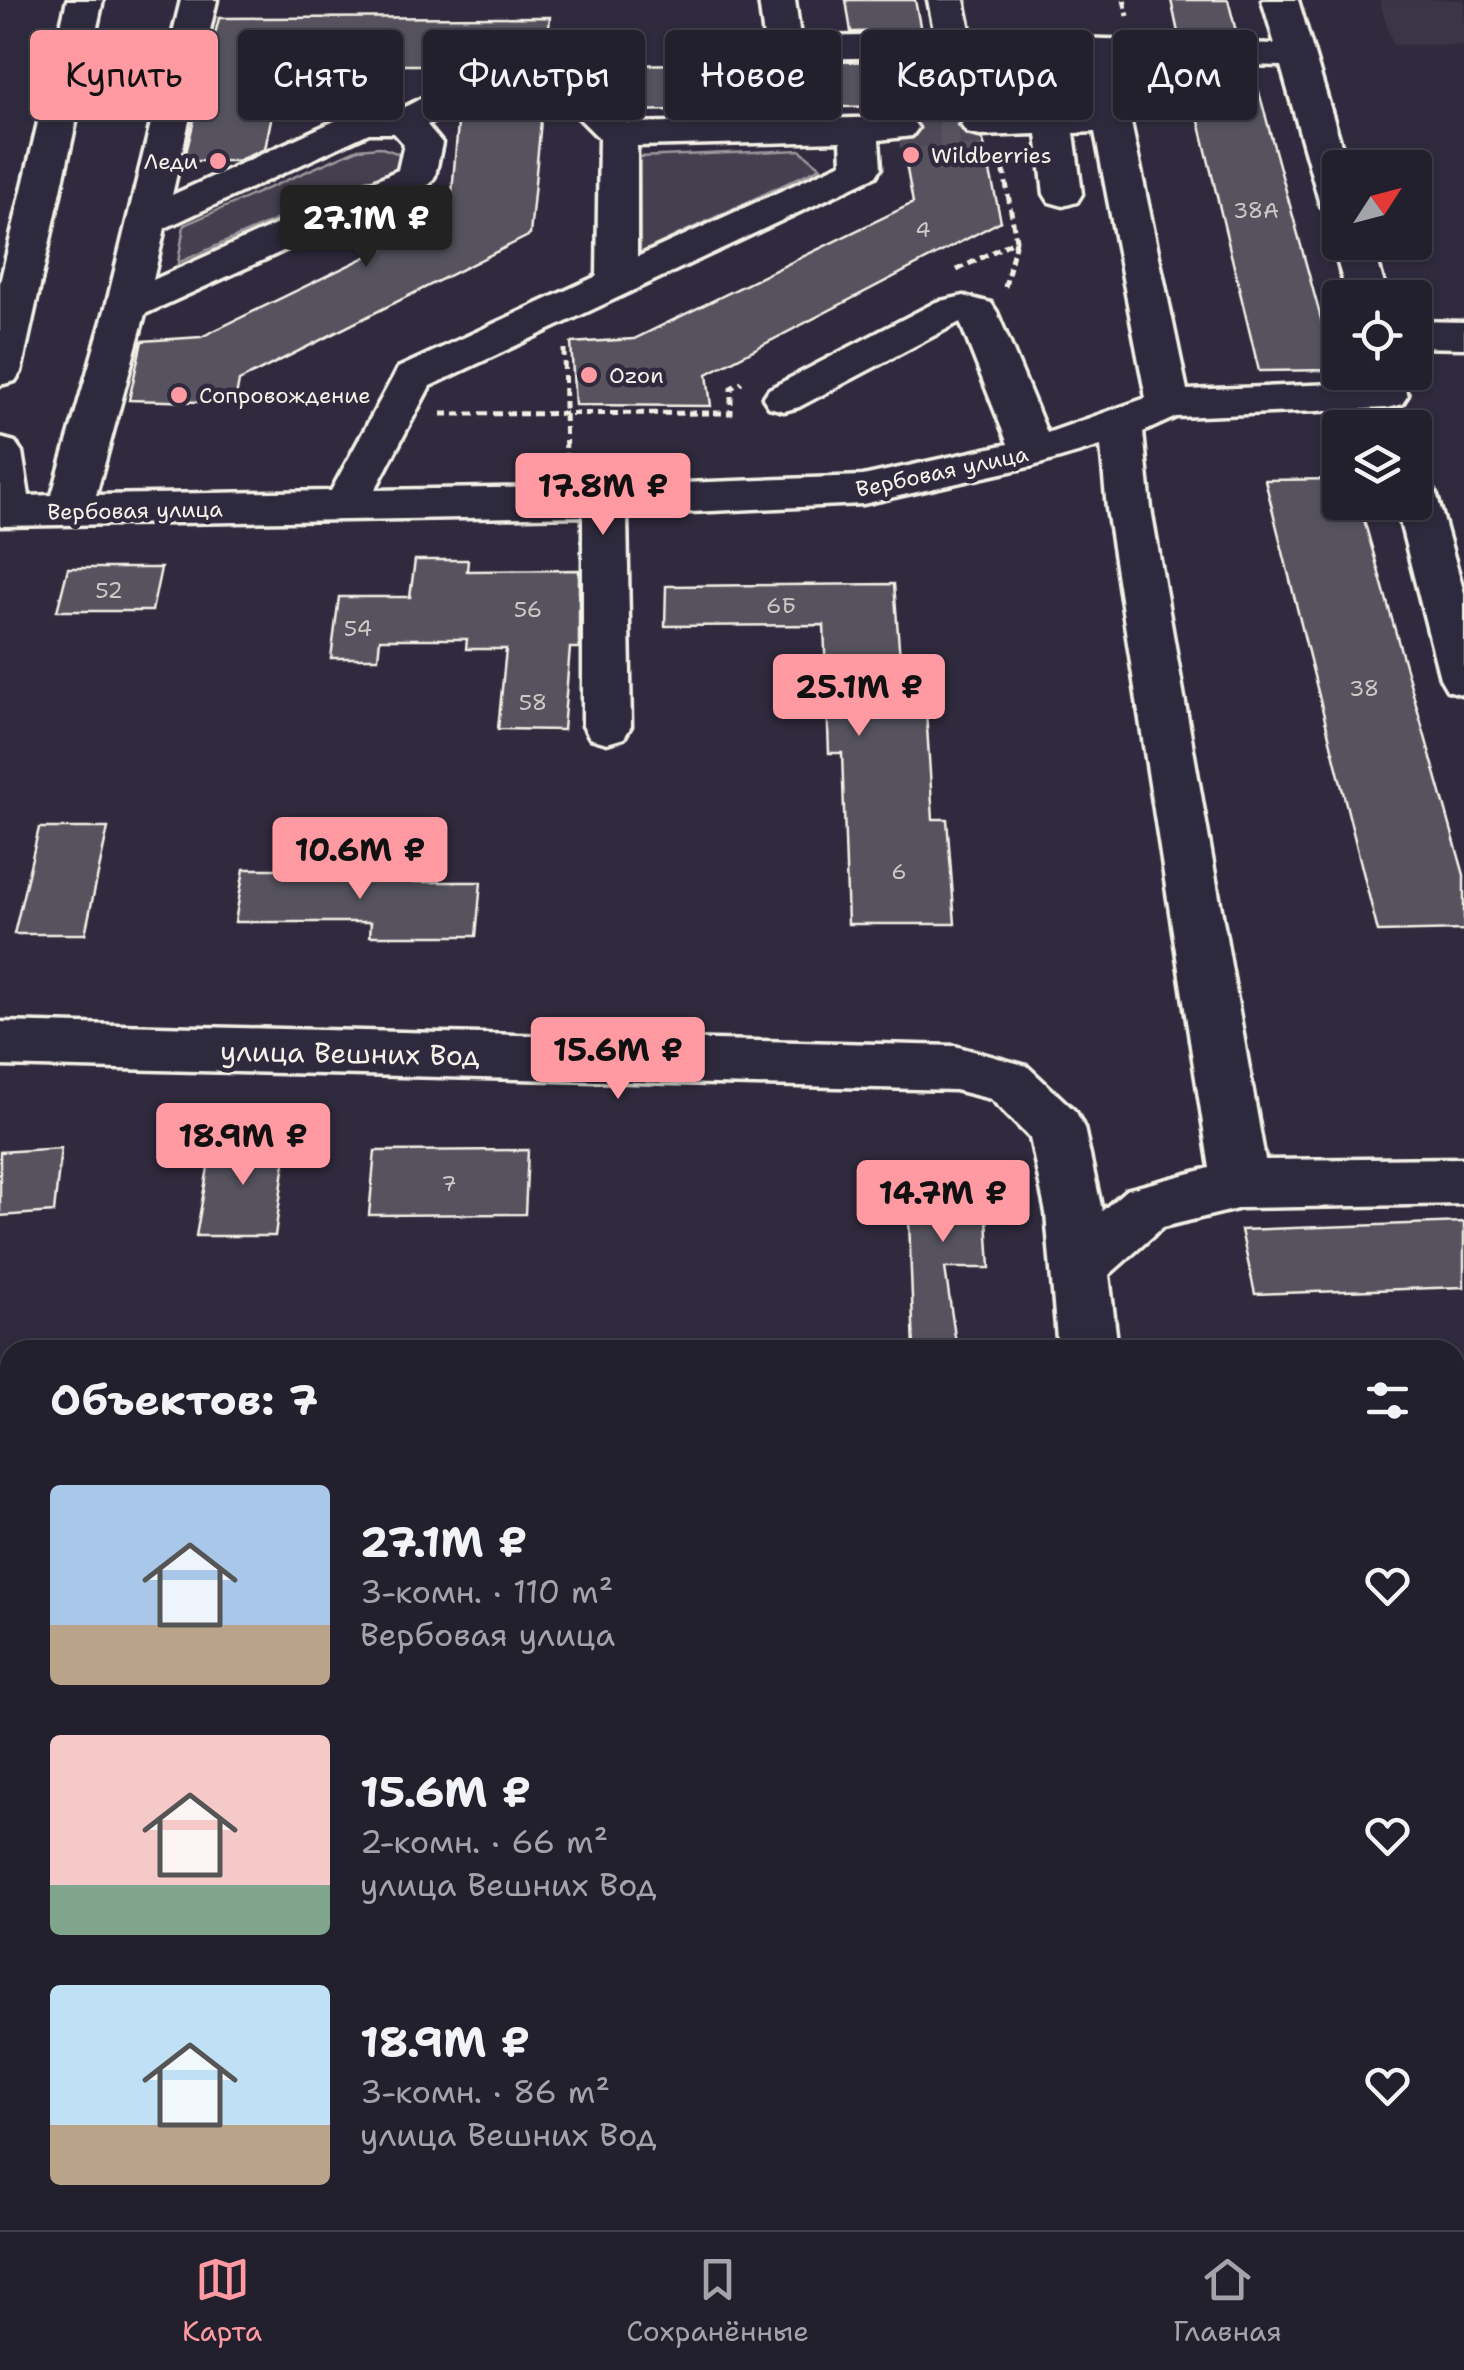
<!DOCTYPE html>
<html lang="ru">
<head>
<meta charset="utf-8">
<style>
  :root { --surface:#23202e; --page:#2b2836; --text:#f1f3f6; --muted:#a3a3aa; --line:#403e4a; --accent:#ff9aa2 }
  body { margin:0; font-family:"Shantell Sans",sans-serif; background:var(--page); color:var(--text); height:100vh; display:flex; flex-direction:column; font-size:38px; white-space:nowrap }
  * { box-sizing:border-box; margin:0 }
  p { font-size:32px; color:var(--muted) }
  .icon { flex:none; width:55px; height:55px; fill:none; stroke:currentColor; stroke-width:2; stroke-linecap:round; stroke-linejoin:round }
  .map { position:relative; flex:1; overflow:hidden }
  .side { position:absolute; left:0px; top:1340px; width:1465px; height:890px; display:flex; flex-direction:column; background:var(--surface); border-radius:30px 30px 0 0; box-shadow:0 2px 8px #0004,0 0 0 2px var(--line) }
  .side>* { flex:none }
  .banner { position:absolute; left:30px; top:30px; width:1405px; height:90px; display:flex; gap:20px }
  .needle { width:65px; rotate:54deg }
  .tools { position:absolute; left:1322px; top:150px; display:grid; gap:20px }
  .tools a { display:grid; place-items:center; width:110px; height:110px; border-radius:10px; background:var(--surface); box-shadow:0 2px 8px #0004,0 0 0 2px var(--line); font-size:50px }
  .price { position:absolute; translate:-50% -85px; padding:0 22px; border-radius:10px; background:var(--accent); color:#111; font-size:32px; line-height:65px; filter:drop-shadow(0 2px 5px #0008) }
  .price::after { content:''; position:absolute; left:50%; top:60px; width:30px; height:22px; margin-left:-15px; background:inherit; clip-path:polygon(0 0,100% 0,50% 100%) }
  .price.selected { background:#222; color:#fff }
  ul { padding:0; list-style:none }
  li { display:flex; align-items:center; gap:30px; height:250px; padding:0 50px }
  li span { display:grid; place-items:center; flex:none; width:280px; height:200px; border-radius:10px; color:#555 }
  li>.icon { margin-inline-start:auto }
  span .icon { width:120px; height:120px; fill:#fffc; stroke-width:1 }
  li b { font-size:42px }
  h2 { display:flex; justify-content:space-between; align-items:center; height:120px; padding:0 50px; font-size:42px }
  .chip { padding:0 35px; border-radius:10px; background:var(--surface); box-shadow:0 2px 8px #0004,0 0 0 2px var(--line); font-size:35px; line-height:90px }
  .chip.selected { background:var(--accent); color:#111 }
  .dock { display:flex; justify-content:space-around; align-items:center; height:140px; border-top:2px solid var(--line); background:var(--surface); font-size:28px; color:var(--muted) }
  .dock a { display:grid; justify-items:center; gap:5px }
  .dock .selected { color:var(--accent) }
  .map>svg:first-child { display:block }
  .built { fill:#3b3647 }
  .green { fill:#454050; stroke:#9c989c; stroke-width:2.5 }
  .building { fill:#56525f; stroke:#f4f1e8; stroke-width:2.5 }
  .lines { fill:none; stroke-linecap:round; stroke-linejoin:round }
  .minor-tunnel { stroke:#4d4857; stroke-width:40; stroke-dasharray:40 20; stroke-linecap:butt }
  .minor-casing { stroke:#f4f1e8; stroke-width:7 }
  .path { stroke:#f4f1e8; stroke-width:5; stroke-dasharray:8 5; stroke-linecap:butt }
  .minor { fill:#2f2a3d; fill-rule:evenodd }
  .poi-dot { fill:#ff9aa2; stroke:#2f2a3d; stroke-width:4 }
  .labels { text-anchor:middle; stroke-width:9; stroke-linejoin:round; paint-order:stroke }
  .far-poi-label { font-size:22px; fill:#f4f1e8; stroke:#2f2a3d; text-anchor:start }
  .number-label { font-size:22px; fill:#ccc9c6 }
  .far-street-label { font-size:22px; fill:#f4f1e8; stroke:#2f2a3d }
  .street-label { font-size:28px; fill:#f4f1e8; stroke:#2f2a3d }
</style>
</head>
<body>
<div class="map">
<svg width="1464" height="2230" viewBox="0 0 1464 2230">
  <rect width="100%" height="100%" fill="#2f2a3d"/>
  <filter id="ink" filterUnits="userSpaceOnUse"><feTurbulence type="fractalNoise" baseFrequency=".01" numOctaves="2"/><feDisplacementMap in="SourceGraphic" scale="20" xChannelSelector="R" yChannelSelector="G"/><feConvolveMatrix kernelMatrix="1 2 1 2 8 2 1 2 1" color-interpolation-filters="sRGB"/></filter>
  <g filter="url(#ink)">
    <path class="built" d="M1379 0H1464V45H1393Z"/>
    <path class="green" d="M379 147 397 153 404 164 400 174 386 180 368 179 178 263 184 225 358 149Z
      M800 150 821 167 640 253 639 157Z"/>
    <path class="building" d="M846 0H915L921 31 851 32Z
      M1171 0H1228L1238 39 1179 37Z
      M550 17 544 81 462 84 464 65H282L265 149 237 161H184L219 18Z
      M966 60 977 111 964 115 957 125 966 137 983 140 1001 221 707 374 711 406 575 405 571 343 634 339 913 203 902 141 915 138 922 128 913 116 897 113 895 106 626 111 623 65Z
      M1186 67 1253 70 1335 370 1259 371Z
      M542 110 530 235 239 381 235 403 129 400 142 341 201 337 450 216 459 112Z
      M1340 479V502H1359L1464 875V930L1378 932 1265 480Z
      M415 560H468L467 571 579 570V648H570L563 730 498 729 506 649H466L467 639H380L378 658H331L339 597H410Z
      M68 568H161L152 611H57Z
      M894 584 903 696H925L933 819H947L955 924H848L842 753H829L824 625 665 626 666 586Z
      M39 828H108L85 934H14Z
      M244 869H347L346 882H481L476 936H370L371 922H235Z
      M213 1139H288L275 1236H196Z
      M61 1148 54 1212 0 1216V1152Z
      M528 1150 525 1214 369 1215 375 1151Z
      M907 1168 984 1169 990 1268H945L957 1350H914Z
      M1464 1222V1287L1255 1294 1241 1230Z"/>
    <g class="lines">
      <path class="minor-tunnel" d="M899 128 980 125"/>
      <g class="minor-casing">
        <path id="minor" d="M67 0H103L21 372 15 381 0 385V283Z
          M181 0H217L172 195 350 114 397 111 441 88 577 84 590 87 628 123 899 117 912 120 918 128 912 136 879 140 881 168 876 176 430 386 375 490 605 486 863 476 1008 444 960 322 799 407 784 411 769 407 763 398 769 389 936 302 964 296 991 303 997 312 1047 433 1146 398 1095 132 1074 133 1082 194 1077 202 1063 206 1049 202 1044 194 1037 134 980 136 967 133 961 125 967 117 980 114 1090 110 1081 60 955 56 705 61 692 58 687 50 692 42 764 38 759 0H795L800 37 935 35 928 0H964L971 35 1275 44 1262 0H1298L1348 168H1340V216L1326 212 1320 204 1281 66 1118 61 1187 390 1387 382 1402 386 1408 395 1402 404 1387 408 1176 417 1143 432 1151 509 1265 1160 1464 1158V1204L1241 1208 1163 1227 1109 1275 1118 1350H1058L1046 1213 1030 1138 991 1099 955 1090 0 1066V1022L955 1046 1027 1066 1076 1112 1084 1128 1102 1211 1126 1190 1210 1168 1107 509 1101 446 1033 466 863 504 627 515 631 726 624 738 607 743 590 738 583 726V516L0 526V438L15 442 22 452 29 496 52 495 106 307ZM567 106 599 138 597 276 398 368 331 491 96 495 145 314 430 184 435 176 442 143 427 125 461 107ZM369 133H394L404 144 398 170 153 280 165 228ZM841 141 842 163 637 257V146Z
          M1340 233V242H1372L1388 298H1348L1332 242Z
          M1415 321 1464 322V348L1415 347Z
          M1415 481 1431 486 1437 496 1464 593V695L1447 690 1440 678 1395 502H1415Z
          M0 1778H10V1846H0Z
          M1123 2220H1197V2230H1123Z"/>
      </g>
      <path class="path" d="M1124 0 1128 16
        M957 270 1016 240 1002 160
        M1005 287 1016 241
        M564 349 566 462
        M441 414 731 413V388L742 382"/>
      <use href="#minor" class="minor"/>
    </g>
  </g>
  <g class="poi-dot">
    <circle cx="911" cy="155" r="10"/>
    <circle cx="218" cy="161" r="10"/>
    <circle cx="589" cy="375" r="10"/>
    <circle cx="179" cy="395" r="10"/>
  </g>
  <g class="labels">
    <g class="far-poi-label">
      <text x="931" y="163">Wildberries</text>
      <text x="198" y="169" text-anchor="end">Леди</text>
      <text x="609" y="383">Ozon</text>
      <text x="199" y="403">Сопровождение</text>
    </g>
    <g class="number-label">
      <text x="1256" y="218">38А</text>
      <text x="923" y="237">4</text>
      <text x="109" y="598">52</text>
      <text x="781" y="613">6Б</text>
      <text x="528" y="617">56</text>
      <text x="358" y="636">54</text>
      <text x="1364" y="696">38</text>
      <text x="533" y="710">58</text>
      <text x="899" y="879">6</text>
      <text x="449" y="1191">7</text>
    </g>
    <g class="far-street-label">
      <text transform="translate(942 471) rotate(-12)" y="8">Вербовая улица</text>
      <text transform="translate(135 510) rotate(-1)" y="8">Вербовая улица</text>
    </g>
    <g class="street-label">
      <text transform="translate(350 1053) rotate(1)" y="10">улица Вешних Вод</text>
    </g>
  </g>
</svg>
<div class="tools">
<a><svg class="needle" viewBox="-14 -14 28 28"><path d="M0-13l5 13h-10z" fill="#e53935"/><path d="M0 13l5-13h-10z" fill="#a3a3aa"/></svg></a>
<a><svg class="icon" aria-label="locate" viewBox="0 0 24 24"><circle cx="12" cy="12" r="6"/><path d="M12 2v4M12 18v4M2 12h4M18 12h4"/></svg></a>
<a><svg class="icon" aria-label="layers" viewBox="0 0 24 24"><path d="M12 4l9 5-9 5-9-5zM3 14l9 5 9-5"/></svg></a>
</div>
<b class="price selected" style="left:366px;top:270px">27.1M ₽</b>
<b class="price" style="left:603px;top:538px">17.8M ₽</b>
<b class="price" style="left:859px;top:739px">25.1M ₽</b>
<b class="price" style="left:360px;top:902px">10.6M ₽</b>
<b class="price" style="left:618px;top:1102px">15.6M ₽</b>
<b class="price" style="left:243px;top:1188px">18.9M ₽</b>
<b class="price" style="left:943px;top:1245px">14.7M ₽</b>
<div class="banner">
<a class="chip selected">Купить</a>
<a class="chip">Снять</a>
<a class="chip">Фильтры</a>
<a class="chip">Новое</a>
<a class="chip">Квартира</a>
<a class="chip">Дом</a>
</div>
<section class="side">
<h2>Объектов: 7<svg class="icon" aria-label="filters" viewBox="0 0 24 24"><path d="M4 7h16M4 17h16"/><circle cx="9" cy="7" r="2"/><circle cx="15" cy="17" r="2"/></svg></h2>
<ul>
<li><span style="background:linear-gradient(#a9c7e8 70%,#b9a48a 0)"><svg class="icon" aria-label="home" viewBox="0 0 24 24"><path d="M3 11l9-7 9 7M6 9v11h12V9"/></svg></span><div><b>27.1M ₽</b><p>3-комн. · 110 m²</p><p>Вербовая улица</p></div><svg class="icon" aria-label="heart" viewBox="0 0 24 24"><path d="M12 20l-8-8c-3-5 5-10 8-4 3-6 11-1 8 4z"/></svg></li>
<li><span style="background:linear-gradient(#f6c9c9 75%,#7fa58c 0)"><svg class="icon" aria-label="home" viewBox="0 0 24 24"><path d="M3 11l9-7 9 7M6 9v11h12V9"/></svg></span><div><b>15.6M ₽</b><p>2-комн. · 66 m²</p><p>улица Вешних Вод</p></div><svg class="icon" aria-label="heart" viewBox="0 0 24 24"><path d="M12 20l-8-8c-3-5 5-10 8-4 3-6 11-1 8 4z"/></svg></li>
<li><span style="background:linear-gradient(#bfe0f5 70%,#b9a48a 0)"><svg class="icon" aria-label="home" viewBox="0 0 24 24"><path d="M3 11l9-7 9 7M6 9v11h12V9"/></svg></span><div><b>18.9M ₽</b><p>3-комн. · 86 m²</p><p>улица Вешних Вод</p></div><svg class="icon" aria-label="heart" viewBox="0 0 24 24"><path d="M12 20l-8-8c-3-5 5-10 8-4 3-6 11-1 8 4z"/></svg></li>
</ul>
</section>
</div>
<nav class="dock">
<a class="selected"><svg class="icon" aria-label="map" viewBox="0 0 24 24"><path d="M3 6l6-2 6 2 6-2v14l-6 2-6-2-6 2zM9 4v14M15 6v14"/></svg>Карта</a>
<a><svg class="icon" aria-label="saved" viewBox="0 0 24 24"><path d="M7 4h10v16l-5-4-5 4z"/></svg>Сохранённые</a>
<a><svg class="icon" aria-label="home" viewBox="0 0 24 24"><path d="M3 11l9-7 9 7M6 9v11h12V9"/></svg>Главная</a>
</nav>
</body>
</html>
